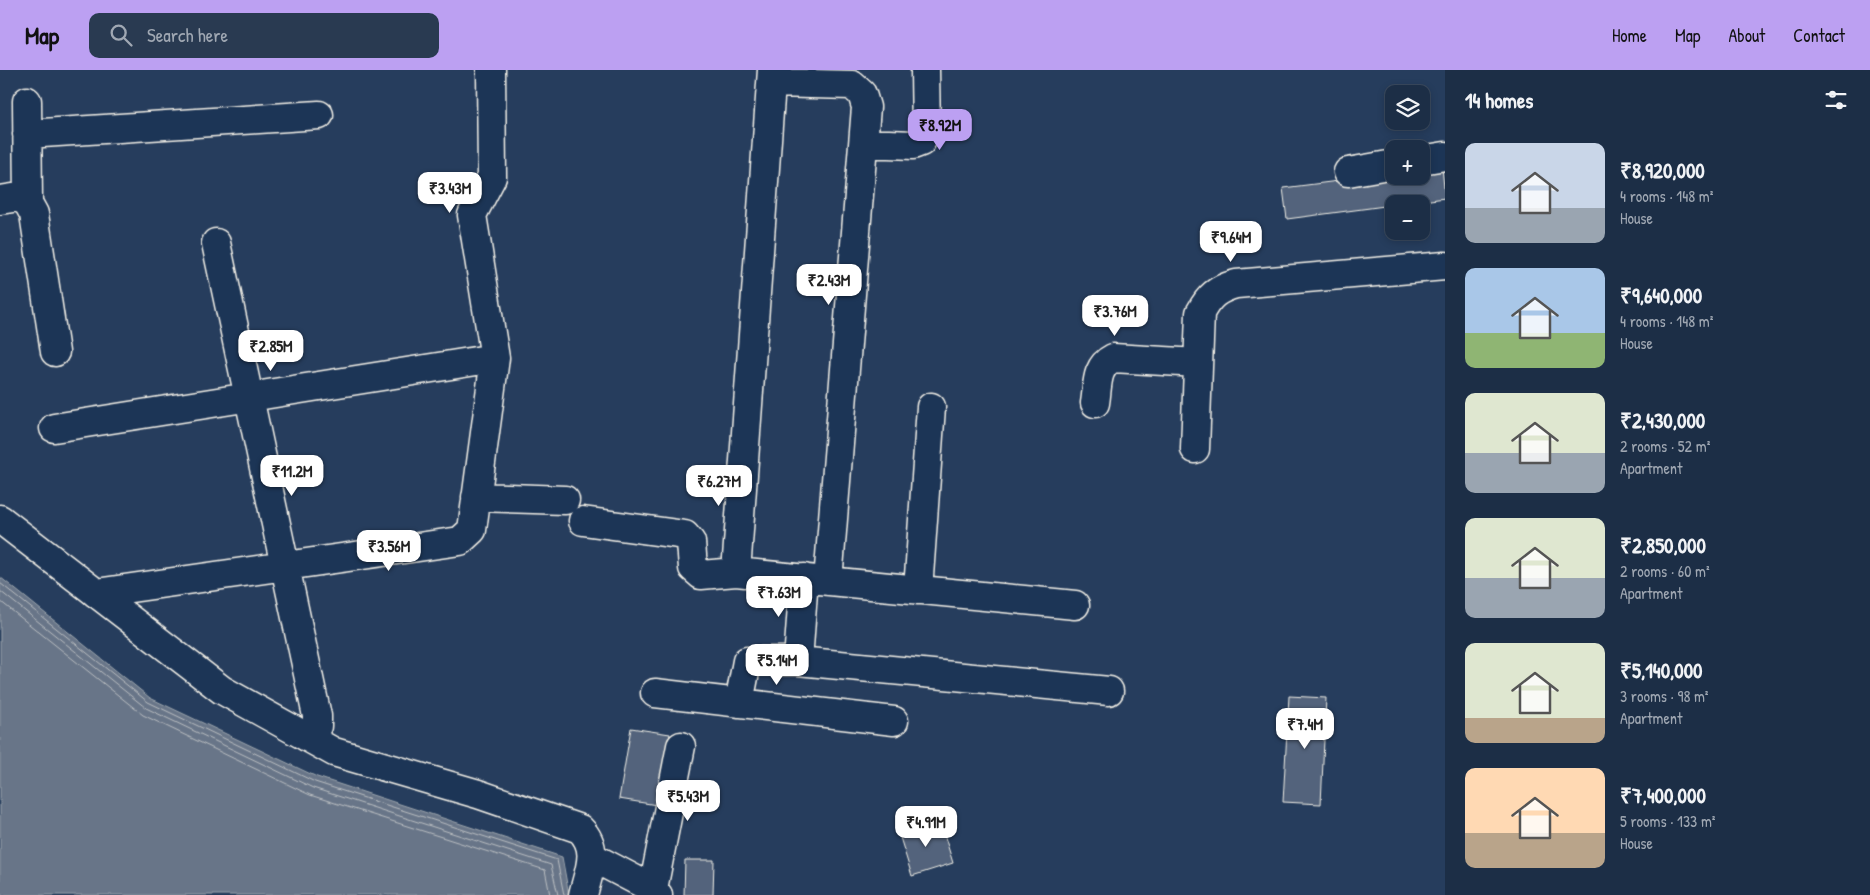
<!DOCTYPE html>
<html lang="en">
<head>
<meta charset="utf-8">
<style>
  :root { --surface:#1c2e46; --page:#293a51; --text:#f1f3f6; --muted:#a0a8b3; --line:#3a4a5f; --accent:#bca0f2 }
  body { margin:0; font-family:"Patrick Hand",sans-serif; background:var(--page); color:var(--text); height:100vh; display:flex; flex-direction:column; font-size:19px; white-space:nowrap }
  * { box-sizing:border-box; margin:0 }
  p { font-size:16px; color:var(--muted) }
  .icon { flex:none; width:28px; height:28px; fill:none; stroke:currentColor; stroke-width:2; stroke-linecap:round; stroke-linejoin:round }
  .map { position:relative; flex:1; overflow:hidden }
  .side { display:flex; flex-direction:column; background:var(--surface); width:425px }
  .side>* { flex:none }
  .tools { position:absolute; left:1385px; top:15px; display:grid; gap:10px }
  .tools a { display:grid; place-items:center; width:45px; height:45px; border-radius:10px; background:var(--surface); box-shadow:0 2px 8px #0003,0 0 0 1px var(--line); font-size:25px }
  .price { position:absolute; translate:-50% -42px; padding:0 11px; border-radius:10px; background:#fff; color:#222; font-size:16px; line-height:32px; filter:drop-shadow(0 1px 2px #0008) }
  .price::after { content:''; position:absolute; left:50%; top:30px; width:15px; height:11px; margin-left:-8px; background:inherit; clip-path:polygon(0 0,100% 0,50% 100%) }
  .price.selected { background:var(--accent); color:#111 }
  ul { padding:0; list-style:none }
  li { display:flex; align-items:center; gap:15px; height:125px; padding:0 20px }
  li span { display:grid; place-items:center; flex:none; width:140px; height:100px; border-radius:10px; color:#555 }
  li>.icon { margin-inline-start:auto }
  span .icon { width:60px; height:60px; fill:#fffc; stroke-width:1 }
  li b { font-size:21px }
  h2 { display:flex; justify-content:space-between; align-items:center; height:60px; padding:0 20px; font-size:21px }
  header { display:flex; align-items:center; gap:30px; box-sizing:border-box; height:70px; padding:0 25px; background:var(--accent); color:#111 }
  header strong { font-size:24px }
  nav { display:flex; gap:28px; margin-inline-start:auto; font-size:18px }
  .search { width:350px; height:45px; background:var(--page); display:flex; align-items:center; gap:12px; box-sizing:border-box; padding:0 18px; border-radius:10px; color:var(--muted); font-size:19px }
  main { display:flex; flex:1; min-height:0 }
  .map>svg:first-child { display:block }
  .water { fill:#677588; stroke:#9fa7ae }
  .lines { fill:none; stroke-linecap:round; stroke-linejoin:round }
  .shore { stroke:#bcbfc2; stroke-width:1 }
  .building { fill:#52647b; stroke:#f4f1e8 }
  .minor-casing { stroke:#f4f1e8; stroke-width:31 }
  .tertiary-casing { stroke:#f4f1e8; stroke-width:31 }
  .minor { stroke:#1d3557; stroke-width:28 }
  .tertiary { stroke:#1d3557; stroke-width:28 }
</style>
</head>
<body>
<header>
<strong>Map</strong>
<div class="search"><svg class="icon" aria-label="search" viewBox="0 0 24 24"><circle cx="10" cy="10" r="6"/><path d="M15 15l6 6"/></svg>Search here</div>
<nav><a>Home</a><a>Map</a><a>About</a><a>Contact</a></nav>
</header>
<main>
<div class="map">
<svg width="1445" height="825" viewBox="0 0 1445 825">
  <rect width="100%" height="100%" fill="#263d5d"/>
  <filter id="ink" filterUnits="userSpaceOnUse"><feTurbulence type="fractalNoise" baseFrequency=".02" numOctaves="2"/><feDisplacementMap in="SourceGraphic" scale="10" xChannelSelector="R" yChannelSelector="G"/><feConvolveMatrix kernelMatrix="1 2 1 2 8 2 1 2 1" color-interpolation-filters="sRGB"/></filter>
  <g filter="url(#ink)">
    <path class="water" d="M0 507 150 628 317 707 562 787 569 825H0Z"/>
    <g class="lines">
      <path class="shore" d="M0 513 148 632 315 712 557 790 564 825
        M0 521 146 638 313 718 551 795 558 825
        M0 531 143 645 310 725 545 800 550 825"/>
    </g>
    <path class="building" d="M1442 97 1445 128 1287 149 1283 118 1394 104V106H1421V100Z
      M1289 626 1326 628 1321 734 1283 732Z
      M631 658 670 664 657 735 619 729Z
      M940 751 953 793 912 806 899 764Z
      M685 790H714L713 825H684Z"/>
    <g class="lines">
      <g class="minor-casing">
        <path id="minor" d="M772 0 736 502 1075 535
          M772 13 852 15 862 24 866 37 828 511
          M27 31 28 133
          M27 64 319 45
          M864 73 913 75 921 72 926 63 925 0
          M1421 90 1445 86
          M1348 102 1394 94
          M0 130 19 127 28 133 34 144 55 282
          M216 173 317 646V656L307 667
          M1095 333C1098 316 1095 297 1113 288L1198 293
          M54 358 495 288
          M1195 379 1200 243C1209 226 1217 219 1236 214L1445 196
          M476 427 565 430
          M583 451 685 465 691 472 693 498 701 505 736 502
          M918 520 931 337
          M96 523 460 471 472 460 495 288 472 145 492 107 491 0
          M798 591 804 508
          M655 623 894 651
          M739 633 747 591H798L1109 621
          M592 787 653 819 658 825
          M653 819 681 676"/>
      </g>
      <g class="tertiary-casing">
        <path id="tertiary" d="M0 449 222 620 334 682 478 724 580 759C600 779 589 800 583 825"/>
      </g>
      <use href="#minor" class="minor"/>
      <use href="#tertiary" class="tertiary"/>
    </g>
  </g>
</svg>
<div class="tools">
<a><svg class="icon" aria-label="layers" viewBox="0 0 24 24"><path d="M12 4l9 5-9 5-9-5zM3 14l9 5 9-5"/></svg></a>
<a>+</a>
<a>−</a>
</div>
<b class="price selected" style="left:940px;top:81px">₹8.92M</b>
<b class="price" style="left:450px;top:144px">₹3.43M</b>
<b class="price" style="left:1231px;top:193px">₹9.64M</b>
<b class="price" style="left:829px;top:236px">₹2.43M</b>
<b class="price" style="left:1115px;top:267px">₹3.76M</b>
<b class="price" style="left:271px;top:302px">₹2.85M</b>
<b class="price" style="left:292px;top:427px">₹11.2M</b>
<b class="price" style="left:719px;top:437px">₹6.27M</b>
<b class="price" style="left:389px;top:502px">₹3.56M</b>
<b class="price" style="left:779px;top:548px">₹7.63M</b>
<b class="price" style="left:777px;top:616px">₹5.14M</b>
<b class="price" style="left:1305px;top:680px">₹7.4M</b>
<b class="price" style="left:688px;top:752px">₹5.43M</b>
<b class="price" style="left:926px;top:778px">₹4.91M</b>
</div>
<section class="side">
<h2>14 homes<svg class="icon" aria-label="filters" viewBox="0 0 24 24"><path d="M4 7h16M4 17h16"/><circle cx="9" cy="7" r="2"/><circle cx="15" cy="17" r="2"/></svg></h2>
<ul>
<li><span style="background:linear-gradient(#c9d6e8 65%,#9aa5b1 0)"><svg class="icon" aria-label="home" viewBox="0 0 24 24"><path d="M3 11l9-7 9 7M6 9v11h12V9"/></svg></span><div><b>₹8,920,000</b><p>4 rooms · 148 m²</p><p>House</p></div></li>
<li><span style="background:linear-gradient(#a9c7e8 65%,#8fb573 0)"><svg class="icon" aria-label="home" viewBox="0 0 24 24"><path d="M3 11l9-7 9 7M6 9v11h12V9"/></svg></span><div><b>₹9,640,000</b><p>4 rooms · 148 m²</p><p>House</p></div></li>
<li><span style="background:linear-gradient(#dfe7d0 60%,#9aa5b1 0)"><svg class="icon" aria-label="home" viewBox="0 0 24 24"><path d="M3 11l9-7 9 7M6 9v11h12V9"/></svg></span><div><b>₹2,430,000</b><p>2 rooms · 52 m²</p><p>Apartment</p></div></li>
<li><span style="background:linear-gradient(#dfe7d0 60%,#9aa5b1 0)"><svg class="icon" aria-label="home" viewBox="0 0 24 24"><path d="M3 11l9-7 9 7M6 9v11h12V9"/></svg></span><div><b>₹2,850,000</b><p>2 rooms · 60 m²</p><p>Apartment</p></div></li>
<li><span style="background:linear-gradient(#dfe7d0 75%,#b9a48a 0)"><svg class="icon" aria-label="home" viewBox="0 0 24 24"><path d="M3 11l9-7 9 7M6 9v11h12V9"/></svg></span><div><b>₹5,140,000</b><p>3 rooms · 98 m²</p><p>Apartment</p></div></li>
<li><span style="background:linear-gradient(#ffd9b3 65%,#b9a48a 0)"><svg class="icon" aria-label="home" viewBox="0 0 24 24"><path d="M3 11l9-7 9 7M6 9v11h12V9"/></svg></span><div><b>₹7,400,000</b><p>5 rooms · 133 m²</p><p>House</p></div></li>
</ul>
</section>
</main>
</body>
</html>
